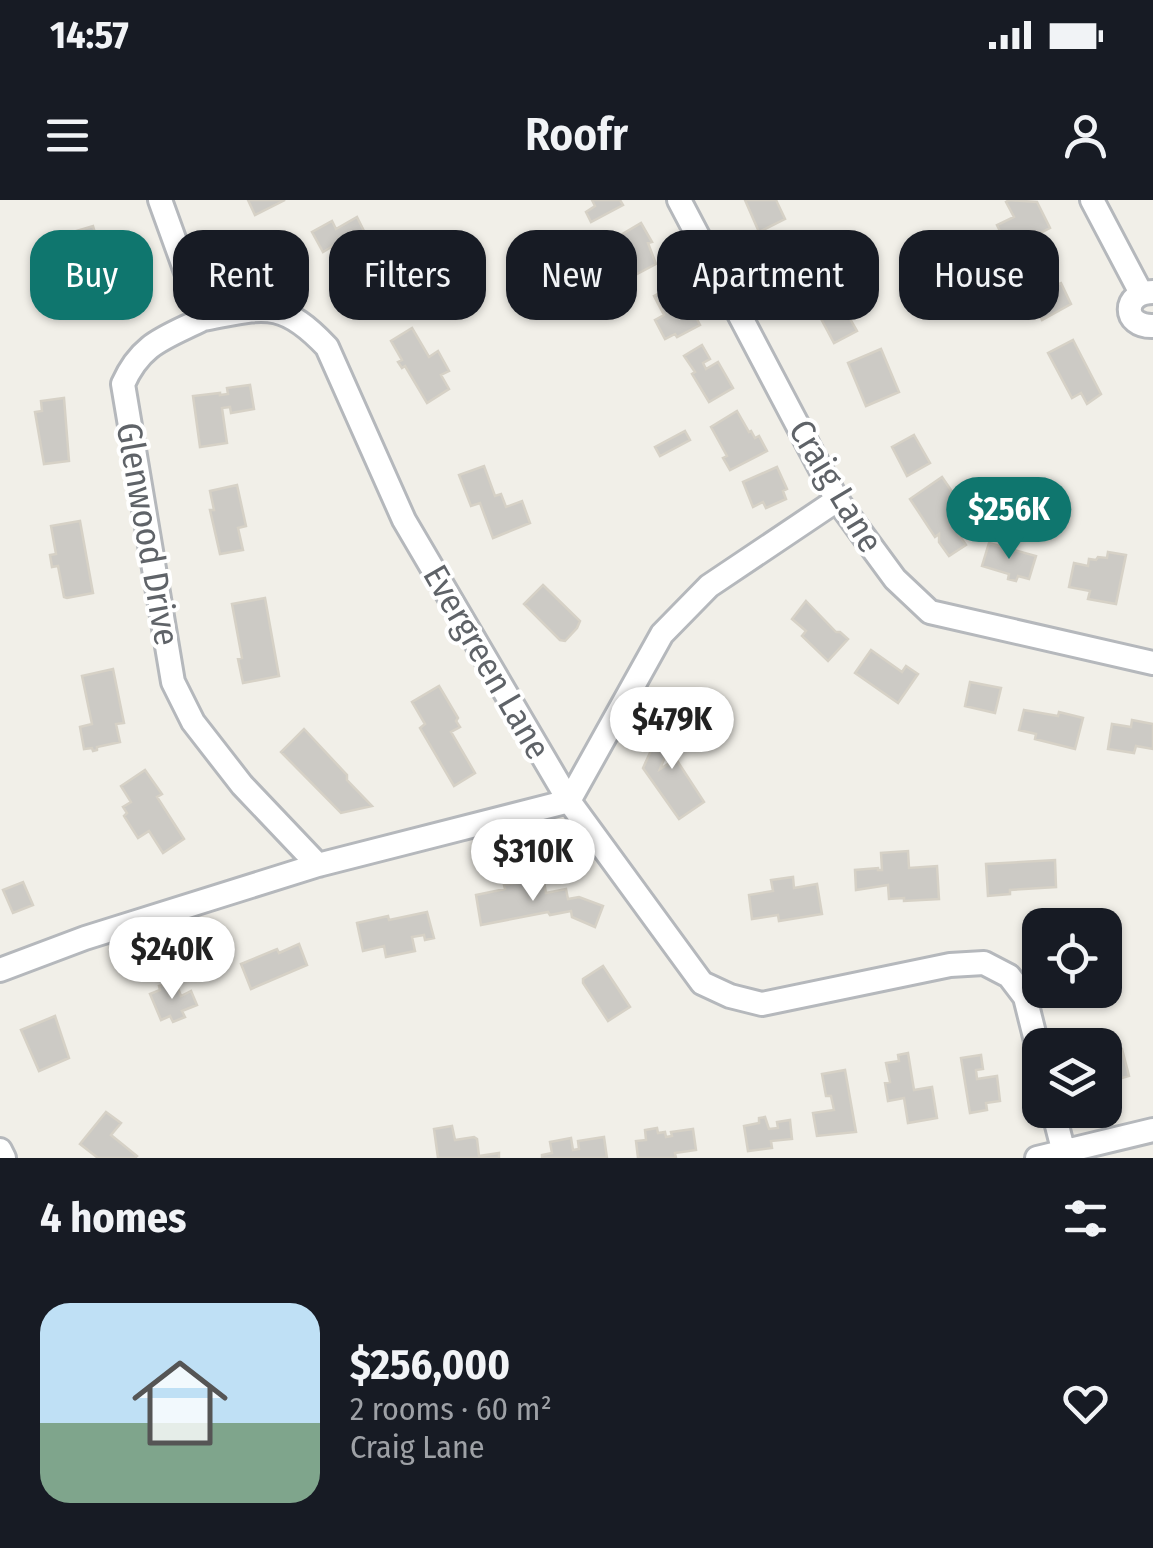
<!DOCTYPE html>
<html lang="en">
<head>
<meta charset="utf-8">
<style>
  :root { --surface:#171b24; --page:#242831; --text:#f1f3f6; --muted:#9ea1a6; --line:#363941; --accent:#0f766e }
  body { margin:0; font-family:"Fira Sans Condensed",sans-serif; background:var(--page); color:var(--text); height:100vh; display:flex; flex-direction:column; font-size:38px; white-space:nowrap }
  * { box-sizing:border-box; margin:0 }
  p { font-size:32px; color:var(--muted) }
  .icon { flex:none; width:55px; height:55px; fill:none; stroke:currentColor; stroke-width:2; stroke-linecap:round; stroke-linejoin:round }
  .map { position:relative; height:958px; overflow:hidden }
  .drawer { display:flex; flex-direction:column; background:var(--surface); flex:1 }
  .drawer>* { flex:none }
  .guide { position:absolute; left:30px; top:30px; width:1095px; height:90px; display:flex; gap:20px }
  .fabs { position:absolute; left:1022px; top:708px; display:grid; gap:20px }
  .fabs a { display:grid; place-items:center; width:100px; height:100px; border-radius:20px; background:var(--surface); box-shadow:0 2px 8px #0004; font-size:50px }
  .price { position:absolute; translate:-50% -85px; padding:0 22px; border-radius:35px; background:#fff; color:#222; font-size:32px; line-height:65px; filter:drop-shadow(0 2px 5px #0008) }
  .price::after { content:''; position:absolute; left:50%; top:60px; width:30px; height:22px; margin-left:-15px; background:inherit; clip-path:polygon(0 0,100% 0,50% 100%) }
  .price.active { background:var(--accent); color:#fff }
  ul { padding:0; list-style:none }
  li { display:flex; align-items:center; gap:30px; height:250px; padding:0 40px }
  li+li { border-top:2px solid var(--line) }
  li span { display:grid; place-items:center; flex:none; width:280px; height:200px; border-radius:30px; color:#555 }
  li>.icon { margin-inline-start:auto }
  span .icon { width:120px; height:120px; fill:#fffc; stroke-width:1 }
  li b { font-size:42px }
  h2 { display:flex; justify-content:space-between; align-items:center; height:120px; padding:0 40px; font-size:42px }
  .pill { padding:0 35px; border-radius:30px; background:var(--surface); box-shadow:0 2px 8px #0004; font-size:35px; line-height:90px }
  .pill.active { background:var(--accent); color:#fff }
  .status { display:flex; justify-content:space-between; align-items:center; height:70px; padding:0 50px; background:var(--surface); direction:ltr }
  .status svg { height:28px; fill:currentColor }
  header { display:flex; justify-content:space-between; align-items:center; height:130px; padding:0 40px; background:var(--surface); font-size:45px; font-weight:600 }
  .map>svg:first-child { display:block }
  .building { fill:#cccac5; stroke:#d6d1c6; stroke-width:2.5 }
  .lines { fill:none; stroke-linecap:round; stroke-linejoin:round }
  .minor-casing { stroke:#b5b8bc; stroke-width:28 }
  .minor { stroke:#fff; stroke-width:22 }
  .labels { text-anchor:middle; stroke-width:8; stroke-linejoin:round; paint-order:stroke }
  .street-label { font-size:35px; fill:#5f6368; stroke:#fff }
</style>
</head>
<body>
<div class="status"><b>14:57</b><svg viewBox="0 0 49 12"><path d="M0 12V9h3v3zM5 12V6h3v6zM10 12V3h3v9zM15 12V0h3v12zM26 1h20v11H26zM47 4h2v5h-2z"/></svg></div>
<header><svg class="icon" aria-label="menu" viewBox="0 0 24 24"><path d="M4 6h16M4 12h16M4 18h16"/></svg>Roofr<svg class="icon" aria-label="person" viewBox="0 0 24 24"><circle cx="12" cy="8" r="4"/><path d="M4 21q1-7 8-7t8 7"/></svg></header>
<div class="map">
<svg width="1153" height="958" viewBox="0 0 1153 958">
  <rect width="100%" height="100%" fill="#f1efe8"/>
  <path class="building" d="M248 0H285L255 15Z
    M592 0H620L623 5 591 22 586 12 595 6Z
    M745 0H776L785 19 759 32Z
    M1009 0 1037 2 1050 28 1025 41 1021 33 1005 41 997 25 1014 17 1006 2Z
    M357 17 369 41 377 37 382 46 374 51 383 67 359 81 338 43 323 52 312 32 332 21 336 29Z
    M641 23 652 42 648 43 656 64 635 75 630 66 620 71 609 51 618 46 614 39Z
    M93 26 102 56 106 54 116 88 89 96 83 74 75 76 71 64 75 63 66 34Z
    M1044 66 1054 86 1061 83 1071 104 1042 120 1021 78Z
    M836 81 847 100 841 103 857 131 834 143 819 115 827 110 817 91Z
    M678 83 700 125 677 137 675 134 665 139 655 120 664 115 654 96Z
    M412 128 429 157 438 151 449 171 441 175 449 189 427 203 405 166 402 168 398 162 402 160 391 141Z
    M1073 140 1101 194 1087 204 1081 193 1072 198 1048 153Z
    M702 145 710 159 703 163 706 169 718 162 733 188 709 202 692 174 695 172 684 156Z
    M881 149 899 192 866 206 848 163Z
    M250 185 254 209 231 213 230 207 222 208 227 243 200 247 193 196 220 193V195L228 194 227 188Z
    M64 198 69 261 44 264 35 212 42 211 41 201Z
    M737 211 749 232 751 231 755 238 759 236 767 251 730 270 723 258 727 256 711 227Z
    M685 231 690 240 660 256 655 247Z
    M914 235 930 263 907 276 892 247Z
    M484 266 495 296 501 294 506 307 522 301 530 323 493 338 480 303 471 306 459 275Z
    M777 267 787 289 783 291 786 299 766 308 763 302 753 307 743 282Z
    M942 277 955 296H960L972 313 961 321 967 330 959 335 966 345 949 356 939 342V334L935 337 910 299Z
    M237 285 246 326 238 328 243 350 220 354 210 310H214L210 291Z
    M80 321 93 393 67 398 64 397 58 366 52 367 50 355 56 354 51 326Z
    M989 343 1036 356 1029 379 1018 376 1016 381 1008 379 1009 374 982 366Z
    M1108 352 1126 355 1116 404 1088 399 1090 391 1069 387 1074 363 1088 366 1089 359 1096 360 1098 357 1107 358Z
    M543 385 580 421 577 428 565 441 560 440 524 404Z
    M265 398 279 476 243 483 238 459 242 458 232 404Z
    M806 401 836 432H840L848 439 828 461 802 436 806 431 792 419Z
    M871 450 902 472 906 466 918 474 898 503 855 473Z
    M113 469 124 523 116 524 120 542 97 547V550L93 551 92 548 84 549 80 527 92 524 82 476Z
    M970 482 1001 488 995 513 965 506Z
    M439 486 458 518 456 521 460 527 451 532 475 573 454 586 420 528 425 524 412 502Z
    M1024 510 1058 516 1059 512 1083 518 1075 549 1035 539 1036 534 1019 530Z
    M665 520 687 530 679 549 670 545 660 569 676 559 704 602 679 619 643 568Z
    M1132 520 1153 524V549L1136 546 1134 553 1108 549 1112 524 1131 527Z
    M304 529 347 575V580L372 606 341 613 281 552Z
    M145 570 162 594 157 597 184 639 163 653 149 631 138 638 124 616 127 613 123 607 131 602 121 586Z
    M908 651 909 668 937 666 939 699 904 701V698L889 699 888 685 856 690 855 670 878 668V670H882L881 653Z
    M1055 660 1056 687 1010 690V694L988 696 986 664Z
    M793 677 794 688 817 684 822 714 779 721 778 715 752 719 749 695 773 691 771 680Z
    M527 681 528 685 544 682 546 693 566 689 568 699 579 697 603 706 595 727 572 717 571 711 550 715 548 712 481 725 476 695 505 689 504 685Z
    M23 682 33 705 13 713 3 690Z
    M427 712 434 738 425 740 424 735 412 737 415 751 386 757 384 746 363 751 357 723 388 716 389 720Z
    M299 744 307 765 251 789 241 764 277 749 279 753Z
    M603 766 630 807 608 821 583 783V779Z
    M176 783 181 796 191 791 197 805 182 811 185 817 173 822 170 816 161 820 150 794 160 790 159 786 163 785 167 787Z
    M55 816 69 858 39 871 21 830Z
    M1107 840 1110 852 1122 849 1129 876 1105 883V845H1089Z
    M908 853 914 890 932 887 937 918 908 923 904 898 888 901 885 883 890 882 886 863 899 861 898 855Z
    M981 855 983 869 976 870 977 879 997 876 1000 901 986 903 987 910 970 913 961 858Z
    M845 870 856 932 817 936 813 913 834 910 831 896H826L822 874Z
    M106 912 121 923 111 935 137 956 135 958H98L80 944Z
    M765 917 769 929 778 928 777 922 790 920 792 939 771 941 772 948 748 951 744 926 759 923V918Z
    M452 926 455 940 474 937 477 939 479 956 499 953V958H438L434 929Z
    M657 928 658 933 665 932 666 937 672 936 671 932 693 929 696 950 675 953 676 958H638L636 941 646 940 645 930Z
    M604 937 607 958H542V955L552 953 550 942 571 938 573 950 579 949 578 941Z"/>
  <g class="lines">
    <g class="minor-casing">
      <path id="minor" d="M160 0 203 119C165 138 141 143 123 184L173 482 193 522 242 585 318 665
        M679 0 837 300 895 379 930 412 1153 463
        M1092 0 1141 93
        M1153 92C1122 92 1122 127 1153 126
        M203 119C263 108 281 98 327 147L404 320 569 601 702 783 730 796 762 804 950 765 984 763 1009 776 1025 797 1040 857
        M0 770 85 738 318 665 569 601 662 434 709 386 837 300
        M1053 910 1064 953
        M0 950 4 958
        M1037 958 1153 930"/>
    </g>
    <use href="#minor" class="minor"/>
  </g>
  <g class="labels">
    <g class="street-label">
      <text transform="translate(836 286) rotate(59)" y="12">Craig Lane</text>
      <text transform="translate(148 334) rotate(80)" y="12">Glenwood Drive</text>
      <text transform="translate(487 462) rotate(60)" y="12">Evergreen Lane</text>
    </g>
  </g>
</svg>
<div class="fabs">
<a><svg class="icon" aria-label="locate" viewBox="0 0 24 24"><circle cx="12" cy="12" r="6"/><path d="M12 2v4M12 18v4M2 12h4M18 12h4"/></svg></a>
<a><svg class="icon" aria-label="layers" viewBox="0 0 24 24"><path d="M12 4l9 5-9 5-9-5zM3 14l9 5 9-5"/></svg></a>
</div>
<b class="price active" style="left:1009px;top:362px">$256K</b>
<b class="price" style="left:672px;top:572px">$479K</b>
<b class="price" style="left:533px;top:704px">$310K</b>
<b class="price" style="left:172px;top:802px">$240K</b>
<div class="guide">
<a class="pill active">Buy</a>
<a class="pill">Rent</a>
<a class="pill">Filters</a>
<a class="pill">New</a>
<a class="pill">Apartment</a>
<a class="pill">House</a>
</div>
</div>
<section class="drawer">
<h2>4 homes<svg class="icon" aria-label="filters" viewBox="0 0 24 24"><path d="M4 7h16M4 17h16"/><circle cx="9" cy="7" r="2"/><circle cx="15" cy="17" r="2"/></svg></h2>
<ul>
<li><span style="background:linear-gradient(#bfe0f5 60%,#7fa58c 0)"><svg class="icon" aria-label="home" viewBox="0 0 24 24"><path d="M3 11l9-7 9 7M6 9v11h12V9"/></svg></span><div><b>$256,000</b><p>2 rooms · 60 m²</p><p>Craig Lane</p></div><svg class="icon" aria-label="heart" viewBox="0 0 24 24"><path d="M12 20l-8-8c-3-5 5-10 8-4 3-6 11-1 8 4z"/></svg></li>
</ul>
</section>
</body>
</html>
